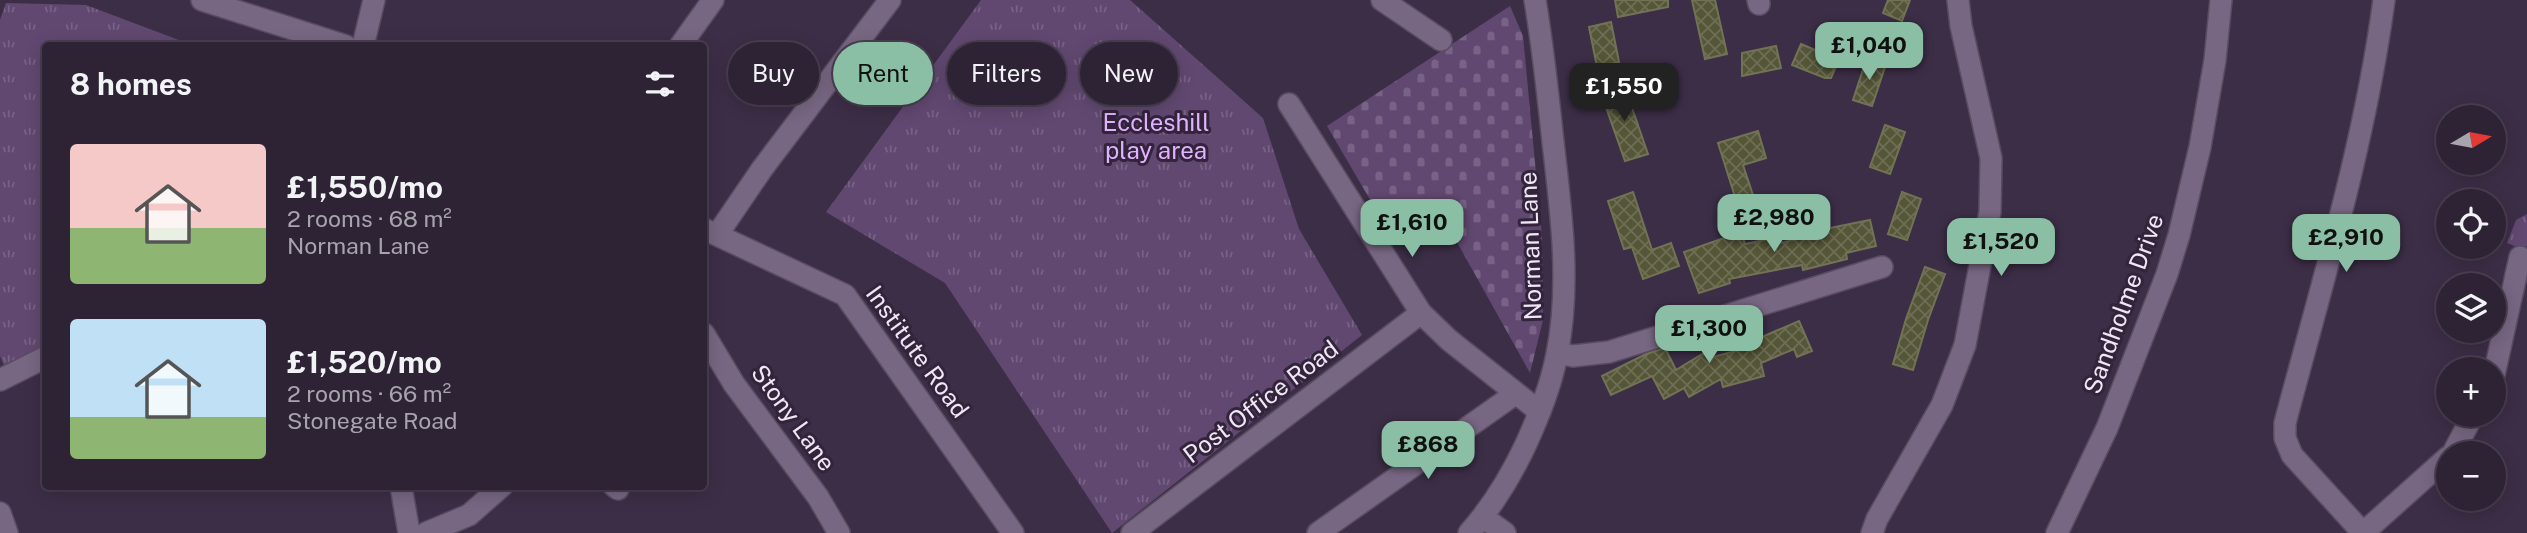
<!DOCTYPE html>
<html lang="en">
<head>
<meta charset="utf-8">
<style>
  :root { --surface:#2e2235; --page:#362a3d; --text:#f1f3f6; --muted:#a7a4ad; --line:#493f50; --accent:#8abfa5 }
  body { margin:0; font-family:"Public Sans",sans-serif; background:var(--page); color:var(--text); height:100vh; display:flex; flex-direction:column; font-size:26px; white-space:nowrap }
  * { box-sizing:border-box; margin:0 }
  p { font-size:23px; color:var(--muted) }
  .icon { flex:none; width:38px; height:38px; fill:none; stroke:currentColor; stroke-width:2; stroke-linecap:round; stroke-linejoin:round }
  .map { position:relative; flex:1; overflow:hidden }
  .drawer { position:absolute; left:42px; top:42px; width:665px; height:448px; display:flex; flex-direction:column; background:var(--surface); border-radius:7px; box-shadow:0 4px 18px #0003,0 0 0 2px var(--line) }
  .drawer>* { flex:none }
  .banner { position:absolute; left:728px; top:42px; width:665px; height:63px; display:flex; gap:14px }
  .needle { width:46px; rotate:80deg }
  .tools { position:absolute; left:2436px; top:105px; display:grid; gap:14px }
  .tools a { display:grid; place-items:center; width:70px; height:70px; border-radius:50%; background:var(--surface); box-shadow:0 4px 18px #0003,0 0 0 2px var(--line); font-size:35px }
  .price { position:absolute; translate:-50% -60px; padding:0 16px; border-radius:14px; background:var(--accent); color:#111; font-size:23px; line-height:46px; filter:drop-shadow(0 2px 4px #0008) }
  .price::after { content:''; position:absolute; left:50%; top:42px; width:21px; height:16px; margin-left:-10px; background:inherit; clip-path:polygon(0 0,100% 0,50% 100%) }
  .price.on { background:#222; color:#fff }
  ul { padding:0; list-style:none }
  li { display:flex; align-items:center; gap:21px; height:175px; padding:0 28px }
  li span { display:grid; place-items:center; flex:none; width:196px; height:140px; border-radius:7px; color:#555 }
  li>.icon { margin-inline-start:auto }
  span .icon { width:84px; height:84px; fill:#fffc; stroke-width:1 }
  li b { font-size:30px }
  h2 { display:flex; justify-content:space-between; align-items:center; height:84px; padding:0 28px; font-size:30px }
  .tag { padding:0 24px; border-radius:32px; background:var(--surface); box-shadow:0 4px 18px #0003,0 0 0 2px var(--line); font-size:24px; line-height:63px }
  .tag.on { background:var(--accent); color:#111 }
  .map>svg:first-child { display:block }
  .grass { fill:url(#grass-tufts) }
  .cemetery { fill:url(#cemetery-stones) }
  .building { fill:url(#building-cross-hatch); stroke:#727354; stroke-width:2 }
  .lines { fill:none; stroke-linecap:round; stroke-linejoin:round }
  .minor-casing { stroke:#594c61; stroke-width:24 }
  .minor { stroke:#786783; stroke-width:21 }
  .labels { text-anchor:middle; stroke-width:6; stroke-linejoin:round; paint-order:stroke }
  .park-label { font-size:24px; fill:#e0b3fe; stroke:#33243c }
  .street-label { font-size:24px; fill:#efe6f6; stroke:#33243c }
</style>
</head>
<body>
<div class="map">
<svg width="2527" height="533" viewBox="0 0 2527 533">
  <defs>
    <pattern id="grass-tufts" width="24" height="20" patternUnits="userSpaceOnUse" patternTransform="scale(1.75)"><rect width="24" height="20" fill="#614871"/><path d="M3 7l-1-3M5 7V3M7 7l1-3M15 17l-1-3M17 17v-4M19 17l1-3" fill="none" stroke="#786286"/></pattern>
    <pattern id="cemetery-stones" width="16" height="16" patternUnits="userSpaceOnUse" patternTransform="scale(1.75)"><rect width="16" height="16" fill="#614871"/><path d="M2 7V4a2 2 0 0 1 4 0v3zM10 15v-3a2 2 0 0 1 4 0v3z" fill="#786286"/></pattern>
    <pattern id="building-cross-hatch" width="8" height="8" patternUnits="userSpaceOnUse" patternTransform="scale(1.75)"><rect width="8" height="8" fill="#555637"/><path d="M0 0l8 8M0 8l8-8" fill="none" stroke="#6e6e55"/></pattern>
  </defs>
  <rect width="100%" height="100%" fill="#3d2e47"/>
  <path class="grass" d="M981 0H1130L1263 118 1299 229 1362 335 1112 533 945 283 826 212Z
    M6 3 86 5 192 45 46 46 45 357 8 375 0 356V20Z
    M2527 214V246L2522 249 2507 243 2516 220Z"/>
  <path class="cemetery" d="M1510 6 1523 36 1542 237 1543 320 1530 373 1434 201 1389 232 1327 126Z"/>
  <path class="building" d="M1615 0H1668V7L1618 17Z
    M1692 0H1715L1727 54 1705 59Z
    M1888 0H1910L1902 21 1883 13Z
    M1611 22 1619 62 1597 67 1589 27Z
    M1801 44 1839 60 1831 78H1825L1792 65Z
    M1776 46 1781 68 1742 76V53Z
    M1867 57 1886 64 1872 106 1853 100Z
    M1624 85 1648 154 1625 161 1601 93Z
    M1885 125 1905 132 1890 174 1870 167Z
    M1758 131 1766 158 1743 165 1754 198 1737 203 1718 143Z
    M1633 192 1652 250 1671 243 1679 266 1643 279 1632 247 1624 249 1608 201Z
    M1902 192 1921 199 1907 240 1888 234Z
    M1870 220 1876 246 1846 253 1847 259 1803 270 1802 265 1729 279 1730 283 1699 293 1684 252 1741 232 1745 244 1774 238 1775 244 1821 234 1820 230Z
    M1925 267 1945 274 1928 320 1913 370 1893 364 1906 319Z
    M1799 321 1812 351 1797 357 1794 349 1761 363 1764 376 1723 387 1721 379 1689 397 1684 388 1664 399 1652 376 1611 395 1602 376 1646 354 1665 348 1676 370 1707 351 1709 358 1743 349 1740 339 1754 336 1755 340Z"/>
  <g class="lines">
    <g class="minor-casing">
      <path id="minor" d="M202 0 346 46
        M1382 0 1441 40
        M1758 0 1759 4
        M363 46 374 0
        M680 46 713 0
        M1289 104 1421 313 1449 340 1540 412
        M704 229 845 295 1013 533
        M717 235 762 169 890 0
        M704 334 734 384 818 497 839 533
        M1558 353 1573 356 1609 352 1882 267
        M2494 375 2520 257
        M0 380 46 357
        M2453 453 2473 415
        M401 486 409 533
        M614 486 618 489
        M0 513 7 533
        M1483 517 1505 533
        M426 533 469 515 502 486
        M1132 533 1421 313
        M1318 533 1515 394
        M1469 533C1492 507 1511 476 1526 444 1539 415 1551 386 1557 354 1571 285 1561 211 1553 142 1548 95 1543 47 1535 0
        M1872 533 1877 519 1942 405 1965 345 1990 212 1991 158 1961 26 1958 0
        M2057 533 2107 428 2167 274 2179 235 2200 147 2215 60 2221 0
        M2363 533 2292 455 2285 438V423C2322 283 2365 143 2384 0
        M2363 533 2448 457"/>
    </g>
    <use href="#minor" class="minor"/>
  </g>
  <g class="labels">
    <g class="park-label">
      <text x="1156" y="131">Eccleshill<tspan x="1156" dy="28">play area</tspan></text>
    </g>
    <g class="street-label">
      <text transform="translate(1531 246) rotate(-92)" y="8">Norman Lane</text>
      <text transform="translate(2124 304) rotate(-70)" y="8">Sandholme Drive</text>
      <text transform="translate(917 352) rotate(54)" y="8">Institute Road</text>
      <text transform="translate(1261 402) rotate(-37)" y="8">Post Office Road</text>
      <text transform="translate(793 418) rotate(54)" y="8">Stony Lane</text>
    </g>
  </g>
</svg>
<div class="tools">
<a><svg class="needle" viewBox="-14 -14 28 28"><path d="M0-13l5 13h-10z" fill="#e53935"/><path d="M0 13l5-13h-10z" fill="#a7a4ad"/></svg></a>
<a><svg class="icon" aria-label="locate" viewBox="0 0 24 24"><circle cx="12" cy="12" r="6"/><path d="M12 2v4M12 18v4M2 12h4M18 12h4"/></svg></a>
<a><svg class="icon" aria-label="layers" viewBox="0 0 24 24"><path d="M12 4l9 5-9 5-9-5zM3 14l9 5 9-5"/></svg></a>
<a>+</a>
<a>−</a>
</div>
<b class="price" style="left:1869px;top:82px">£1,040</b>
<b class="price on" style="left:1624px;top:123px">£1,550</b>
<b class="price" style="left:1774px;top:254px">£2,980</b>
<b class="price" style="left:1412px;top:259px">£1,610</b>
<b class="price" style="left:2346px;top:274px">£2,910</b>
<b class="price" style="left:2001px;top:278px">£1,520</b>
<b class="price" style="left:1709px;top:365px">£1,300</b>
<b class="price" style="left:1428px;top:481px">£868</b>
<div class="banner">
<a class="tag">Buy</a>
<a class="tag on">Rent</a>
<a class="tag">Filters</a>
<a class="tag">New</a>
</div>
<section class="drawer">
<h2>8 homes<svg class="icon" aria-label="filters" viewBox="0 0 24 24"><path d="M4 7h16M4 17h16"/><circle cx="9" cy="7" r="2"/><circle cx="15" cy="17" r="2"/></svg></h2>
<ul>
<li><span style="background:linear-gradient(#f6c9c9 60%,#8fb573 0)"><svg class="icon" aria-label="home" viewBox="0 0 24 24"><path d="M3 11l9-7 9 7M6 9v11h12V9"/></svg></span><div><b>£1,550/mo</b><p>2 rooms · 68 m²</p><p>Norman Lane</p></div></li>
<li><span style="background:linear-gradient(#bfe0f5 70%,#8fb573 0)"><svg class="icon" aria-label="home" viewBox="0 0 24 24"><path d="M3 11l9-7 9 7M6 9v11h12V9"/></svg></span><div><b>£1,520/mo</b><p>2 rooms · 66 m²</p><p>Stonegate Road</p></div></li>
</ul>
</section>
</div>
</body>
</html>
